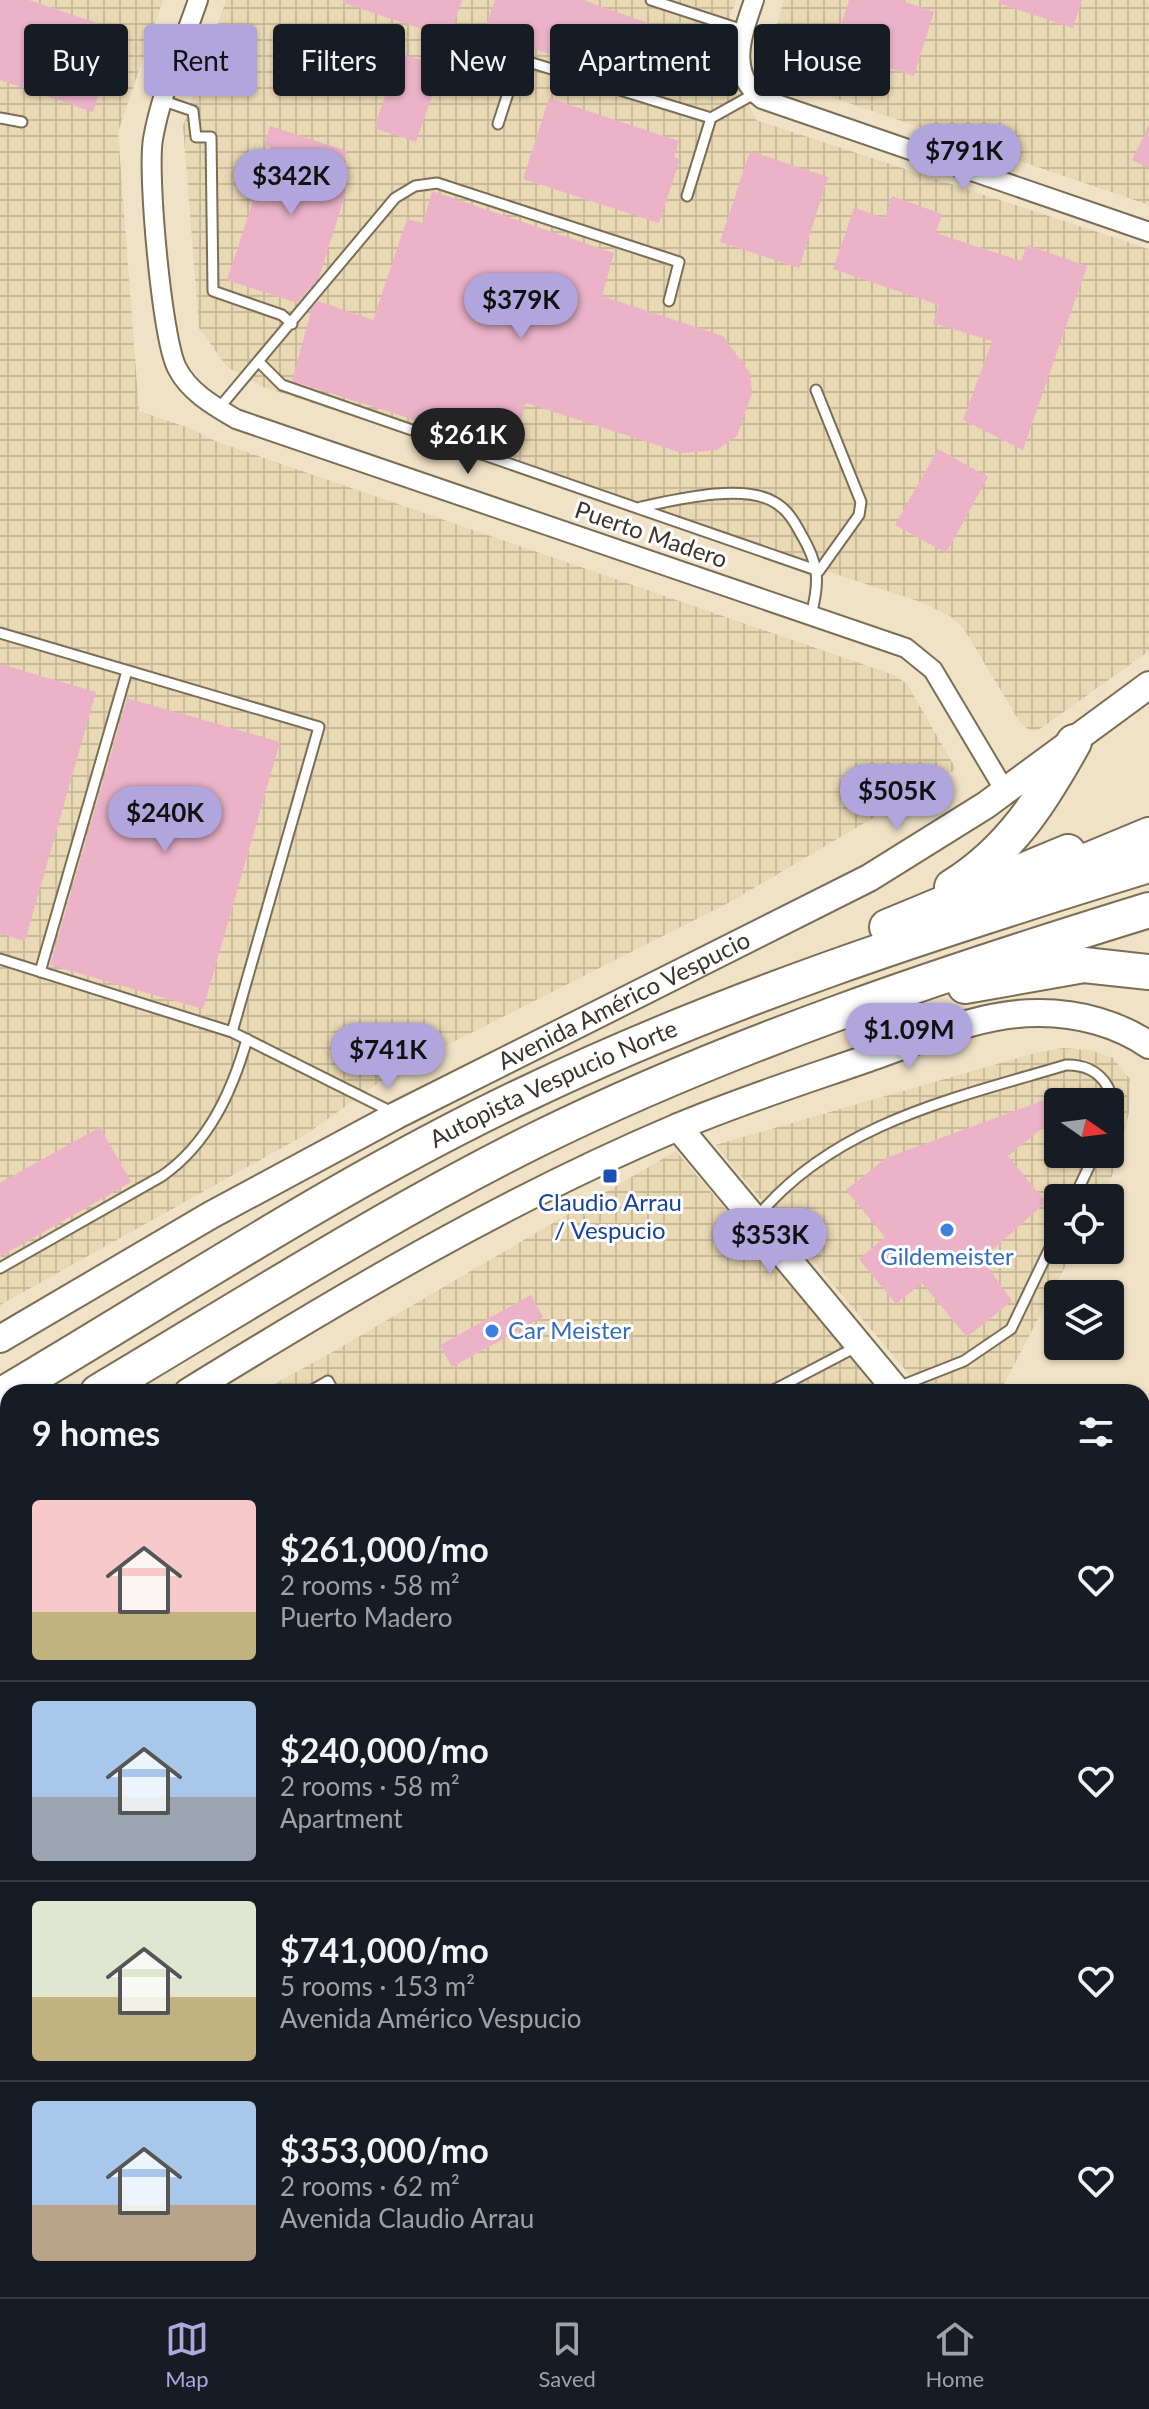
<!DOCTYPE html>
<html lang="en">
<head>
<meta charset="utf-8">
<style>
  :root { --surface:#171b24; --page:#20242c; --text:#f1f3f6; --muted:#9ea1a6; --line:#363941; --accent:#b0a5dd }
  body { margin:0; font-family:Lato,sans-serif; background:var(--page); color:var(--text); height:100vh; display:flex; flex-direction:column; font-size:30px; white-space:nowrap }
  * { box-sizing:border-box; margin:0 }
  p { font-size:26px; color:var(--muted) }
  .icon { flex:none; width:44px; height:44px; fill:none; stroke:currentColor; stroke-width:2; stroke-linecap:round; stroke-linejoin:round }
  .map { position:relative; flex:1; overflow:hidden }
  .side { position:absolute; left:0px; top:1384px; width:1150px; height:914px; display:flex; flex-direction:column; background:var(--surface); border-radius:24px 24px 0 0; box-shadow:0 2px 6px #0004 }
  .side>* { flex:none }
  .top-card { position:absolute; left:24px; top:24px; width:1102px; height:72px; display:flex; gap:16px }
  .needle { width:52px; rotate:104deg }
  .buttons { position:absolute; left:1044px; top:1088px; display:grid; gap:16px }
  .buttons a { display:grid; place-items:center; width:80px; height:80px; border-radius:8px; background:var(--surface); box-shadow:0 2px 6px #0004; font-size:40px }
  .price { position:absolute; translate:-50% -68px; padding:0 18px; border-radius:28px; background:var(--accent); color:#111; font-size:26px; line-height:52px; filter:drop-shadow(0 2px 4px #0008) }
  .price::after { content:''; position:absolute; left:50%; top:48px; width:24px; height:18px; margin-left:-12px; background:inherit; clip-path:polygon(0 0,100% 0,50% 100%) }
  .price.selected { background:#222; color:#fff }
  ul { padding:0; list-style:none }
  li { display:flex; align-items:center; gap:24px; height:200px; padding:0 32px }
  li+li { border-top:2px solid var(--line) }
  li span { display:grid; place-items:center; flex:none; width:224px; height:160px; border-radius:8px; color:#555 }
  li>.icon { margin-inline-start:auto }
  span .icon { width:96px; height:96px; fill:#fffc; stroke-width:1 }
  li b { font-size:34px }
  h2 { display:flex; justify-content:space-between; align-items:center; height:96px; padding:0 32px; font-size:34px }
  .chip { padding:0 28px; border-radius:8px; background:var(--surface); box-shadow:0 2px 6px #0004; font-size:28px; line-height:72px }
  .chip.selected { background:var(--accent); color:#111 }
  .tab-bar { display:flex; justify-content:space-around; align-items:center; height:112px; border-top:2px solid var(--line); background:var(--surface); font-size:22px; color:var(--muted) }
  .tab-bar a { display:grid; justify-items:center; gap:4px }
  .tab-bar .selected { color:var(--accent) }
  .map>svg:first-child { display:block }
  .industrial { fill:url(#industrial-grid); fill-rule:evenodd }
  .grass { fill:url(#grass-dots) }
  .green { fill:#abcfb9 }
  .building { fill:#ecb3c8 }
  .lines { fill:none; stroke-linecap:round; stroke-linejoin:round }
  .lane-casing { stroke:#7a6e55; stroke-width:13 }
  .street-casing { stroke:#7a6e55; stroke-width:22 }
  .secondary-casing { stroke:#7a6e55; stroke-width:30 }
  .highway-casing { stroke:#7a6e55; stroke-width:38 }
  .lane { stroke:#fff; stroke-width:9 }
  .street { stroke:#fff; stroke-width:18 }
  .secondary { stroke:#fff; stroke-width:26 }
  .highway { stroke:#fff; stroke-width:34 }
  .transit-dot { fill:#1a4fb4; stroke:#fff; stroke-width:3 }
  .shop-dot { fill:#3f7fe0; stroke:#fff; stroke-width:3 }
  .labels { text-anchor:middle; stroke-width:6; stroke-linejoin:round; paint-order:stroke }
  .street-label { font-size:24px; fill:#3a352a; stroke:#fff }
  .transit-label { font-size:24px; fill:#164399; stroke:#fff }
  .shop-label { font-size:24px; fill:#366cbe; stroke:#fff }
</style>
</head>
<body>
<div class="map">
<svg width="1149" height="2297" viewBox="0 0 1149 2297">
  <defs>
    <pattern id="industrial-grid" width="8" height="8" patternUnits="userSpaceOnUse" patternTransform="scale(2)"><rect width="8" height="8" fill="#e9d8b4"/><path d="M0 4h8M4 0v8" fill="none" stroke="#c9ba9b"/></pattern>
    <pattern id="grass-dots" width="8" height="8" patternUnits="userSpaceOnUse" patternTransform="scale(2)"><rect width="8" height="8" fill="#abcfb9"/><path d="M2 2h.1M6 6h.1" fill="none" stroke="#94b29f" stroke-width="1.8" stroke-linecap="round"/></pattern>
  </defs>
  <rect width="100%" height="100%" fill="#f0e2c6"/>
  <path class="industrial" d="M0 0H163L118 132 139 411 192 429 215 441 894 675 907 684 956 769 730 902 394 1072 305 1135 0 1305Z
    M226 0H736L726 29 734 73 756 120 1149 249V651L1037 731 1028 729 1019 721 964 629 950 616 921 602 263 387 227 367 199 328 183 126Z
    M784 0H1149V205L781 80 769 69 766 60Z
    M1063 1048 1090 1050 1113 1058 1130 1079 1129 1113 1112 1176 1101 1198H1058V1250H1074L1000 1392H924L715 1145 1035 1053ZM1058 1102H1110V1154H1058Z
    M676 1151 881 1392H260L336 1350Z
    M8 1533V2290H533L529 2297H0V1537Z"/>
  <path class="grass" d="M1149 1843V2243L1142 2240V1857Z
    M914 2290H1114L1111 2297H910Z"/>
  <path class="green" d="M579 2290H797L793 2297H576Z"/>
  <path class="building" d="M0 0H29L120 31 93 112 0 80Z
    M344 0H462L449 38 343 3Z
    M495 0H583L684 36 664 95 484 31Z
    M849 0H900L934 12 914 76 833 50Z
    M999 0H1082L1073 28 998 3Z
    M400 53 442 67 416 142 374 128Z
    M549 98 679 141 674 157 680 159 659 223 523 179Z
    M1149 125V168L1132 160Z
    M270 126 347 151 335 189 346 192 319 278 297 303 227 280 271 147 264 145Z
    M750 151 828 177 799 268 720 242Z
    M432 191 614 253 602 296 723 336 750 373 752 393 737 436 717 450 682 453 526 403 512 451 292 381 312 308 318 301 373 320 407 219 423 223Z
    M892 196 942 214 936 233 1021 261 1027 245 1087 266 1023 450 963 420 992 341 933 323 939 305 833 269 854 208 885 218Z
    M938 449 988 477 946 553 895 525Z
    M0 664 96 692 25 941 0 934Z
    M127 698 280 742 203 1009 50 965Z
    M1058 1095V1115L1008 1156 1046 1202 982 1259 1012 1301 967 1337 922 1283 896 1304 859 1259 885 1237 846 1190 886 1158Z
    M100 1127 131 1182 0 1257V1183Z
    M531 1295 543 1317 452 1367 440 1345Z"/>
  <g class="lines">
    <g class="lane-casing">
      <path id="lane" d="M651 0 743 30
        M164 101 193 111 196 137H211L213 291 282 315 292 324
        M0 118 22 122
        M498 124 519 59 711 118 754 94
        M687 196 711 118
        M260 363 282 385 819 571 859 515 861 502 816 390
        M219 408 395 198 415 186 437 183 679 262 669 301
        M641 507C675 500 743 483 774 502 787 509 794 521 801 534 819 564 820 581 811 615
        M0 633 319 727 232 1032
        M0 959 232 1032 394 1113
        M40 972 127 671
        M1074 1198 1095 1154
        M758 1216C835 1123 956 1098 1066 1065 1100 1064 1120 1091 1110 1124
        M0 1268 162 1176C208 1144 232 1092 247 1039
        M898 1387 964 1361 1011 1329 1058 1231
        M309 1392 328 1381 334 1392
        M770 1392 856 1347
        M0 1572 8 1567
        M0 1650 8 1663
        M1133 2297 1137 2290"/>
    </g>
    <g class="street-casing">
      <path id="street" d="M198 0C183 45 161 92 153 139 147 173 162 339 177 368 189 392 214 406 236 419L906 648 933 670 1005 791
        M754 0C742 35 727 73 762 99L1149 232"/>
    </g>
    <g class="secondary-casing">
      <g id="secondary">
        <path d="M678 1127 898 1392"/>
        <path id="s1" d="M0 1339 211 1215 397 1115 869 878 986 805 1149 685"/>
        <path d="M188 1392C345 1295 507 1199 678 1127 737 1102 799 1082 860 1061 917 1042 979 1012 1040 1013 1079 1013 1118 1024 1149 1045"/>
        <path d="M0 1504 8 1499"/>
        <path d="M550 2297 554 2290"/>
      </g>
    </g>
    <g class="highway-casing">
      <g id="highway">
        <path d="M1050 876 1149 835"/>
        <path d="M952 887C1010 851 1042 800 1074 742"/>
        <path d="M887 927 1068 852"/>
        <path d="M965 986 1084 965 1149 972"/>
        <path d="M98 1392C243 1306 387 1214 538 1139 734 1043 941 974 1149 910"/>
        <path id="s2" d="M0 1396C173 1294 344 1180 526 1094 726 998 937 930 1149 865"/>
        <path d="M0 1450 8 1445"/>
        <path d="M0 1481 8 1476"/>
        <path d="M1142 1672 1149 1658"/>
        <path d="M1142 1746 1149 1732"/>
        <path d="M823 2297 827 2290"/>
        <path d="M861 2297 865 2290"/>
      </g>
    </g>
    <use href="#lane" class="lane"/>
    <use href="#street" class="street"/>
    <use href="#secondary" class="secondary"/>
    <use href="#highway" class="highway"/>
  </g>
  <rect class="transit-dot" x="602" y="1168" width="16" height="16" rx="4"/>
  <g class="shop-dot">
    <circle cx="947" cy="1230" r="8"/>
    <circle cx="492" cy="1331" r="8"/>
  </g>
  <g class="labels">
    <g class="street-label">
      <text transform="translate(651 535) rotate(19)" y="8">Puerto Madero</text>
      <text dy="8" stroke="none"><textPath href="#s1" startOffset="710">Avenida Américo Vespucio</textPath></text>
      <text dy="8" stroke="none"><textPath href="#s2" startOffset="636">Autopista Vespucio Norte</textPath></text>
    </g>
    <g class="transit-label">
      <text x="610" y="1211">Claudio Arrau<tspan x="610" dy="28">/ Vespucio</tspan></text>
    </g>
    <g class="shop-label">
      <text x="947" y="1265">Gildemeister</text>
      <text x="508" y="1339" text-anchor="start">Car Meister</text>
    </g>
  </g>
</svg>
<div class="buttons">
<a><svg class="needle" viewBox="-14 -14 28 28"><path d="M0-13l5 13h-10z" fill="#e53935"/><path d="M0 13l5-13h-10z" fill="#9ea1a6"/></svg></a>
<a><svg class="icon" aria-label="locate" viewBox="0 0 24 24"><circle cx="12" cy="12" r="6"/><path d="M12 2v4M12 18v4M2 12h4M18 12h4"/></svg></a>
<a><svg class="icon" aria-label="layers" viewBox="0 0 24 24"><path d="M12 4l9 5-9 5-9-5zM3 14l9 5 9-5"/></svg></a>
</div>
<b class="price" style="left:964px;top:192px">$791K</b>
<b class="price" style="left:291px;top:217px">$342K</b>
<b class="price" style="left:521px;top:341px">$379K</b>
<b class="price selected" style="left:468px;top:476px">$261K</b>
<b class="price" style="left:897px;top:832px">$505K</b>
<b class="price" style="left:165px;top:854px">$240K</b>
<b class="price" style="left:909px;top:1071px">$1.09M</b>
<b class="price" style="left:388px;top:1091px">$741K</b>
<b class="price" style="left:770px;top:1276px">$353K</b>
<div class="top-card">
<a class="chip">Buy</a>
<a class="chip selected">Rent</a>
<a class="chip">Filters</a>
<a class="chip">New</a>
<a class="chip">Apartment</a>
<a class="chip">House</a>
</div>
<section class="side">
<h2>9 homes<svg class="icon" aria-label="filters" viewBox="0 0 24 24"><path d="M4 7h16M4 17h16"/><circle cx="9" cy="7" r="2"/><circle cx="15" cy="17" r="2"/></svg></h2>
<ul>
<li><span style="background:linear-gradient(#f6c9c9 70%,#c2b280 0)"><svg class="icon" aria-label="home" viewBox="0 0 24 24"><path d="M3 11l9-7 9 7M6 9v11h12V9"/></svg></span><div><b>$261,000/mo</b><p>2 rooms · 58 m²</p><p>Puerto Madero</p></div><svg class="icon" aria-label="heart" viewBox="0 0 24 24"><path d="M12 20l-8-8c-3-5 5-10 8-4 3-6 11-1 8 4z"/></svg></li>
<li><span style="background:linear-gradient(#a9c7e8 60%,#9aa5b1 0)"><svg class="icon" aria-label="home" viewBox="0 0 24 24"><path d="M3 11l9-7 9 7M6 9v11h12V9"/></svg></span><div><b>$240,000/mo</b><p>2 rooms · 58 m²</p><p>Apartment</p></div><svg class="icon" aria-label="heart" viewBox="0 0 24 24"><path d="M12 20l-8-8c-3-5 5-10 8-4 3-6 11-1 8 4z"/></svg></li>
<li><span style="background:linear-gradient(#dfe7d0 60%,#c2b280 0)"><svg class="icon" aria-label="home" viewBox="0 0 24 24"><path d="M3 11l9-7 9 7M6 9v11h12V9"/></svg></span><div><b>$741,000/mo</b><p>5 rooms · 153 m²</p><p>Avenida Américo Vespucio</p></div><svg class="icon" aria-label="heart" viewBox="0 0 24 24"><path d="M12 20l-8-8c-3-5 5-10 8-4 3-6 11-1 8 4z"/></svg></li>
<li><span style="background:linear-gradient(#a9c7e8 65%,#b9a48a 0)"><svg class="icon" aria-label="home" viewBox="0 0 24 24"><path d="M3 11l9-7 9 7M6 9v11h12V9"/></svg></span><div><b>$353,000/mo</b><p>2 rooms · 62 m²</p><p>Avenida Claudio Arrau</p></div><svg class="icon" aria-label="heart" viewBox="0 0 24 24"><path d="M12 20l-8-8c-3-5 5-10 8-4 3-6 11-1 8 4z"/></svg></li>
</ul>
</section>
</div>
<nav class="tab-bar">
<a class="selected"><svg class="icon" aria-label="map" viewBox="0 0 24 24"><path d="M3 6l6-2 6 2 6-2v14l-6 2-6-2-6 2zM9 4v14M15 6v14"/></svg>Map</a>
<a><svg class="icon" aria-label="saved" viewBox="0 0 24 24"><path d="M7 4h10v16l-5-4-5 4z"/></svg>Saved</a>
<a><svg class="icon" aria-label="home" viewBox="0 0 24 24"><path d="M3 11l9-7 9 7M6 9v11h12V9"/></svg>Home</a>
</nav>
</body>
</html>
